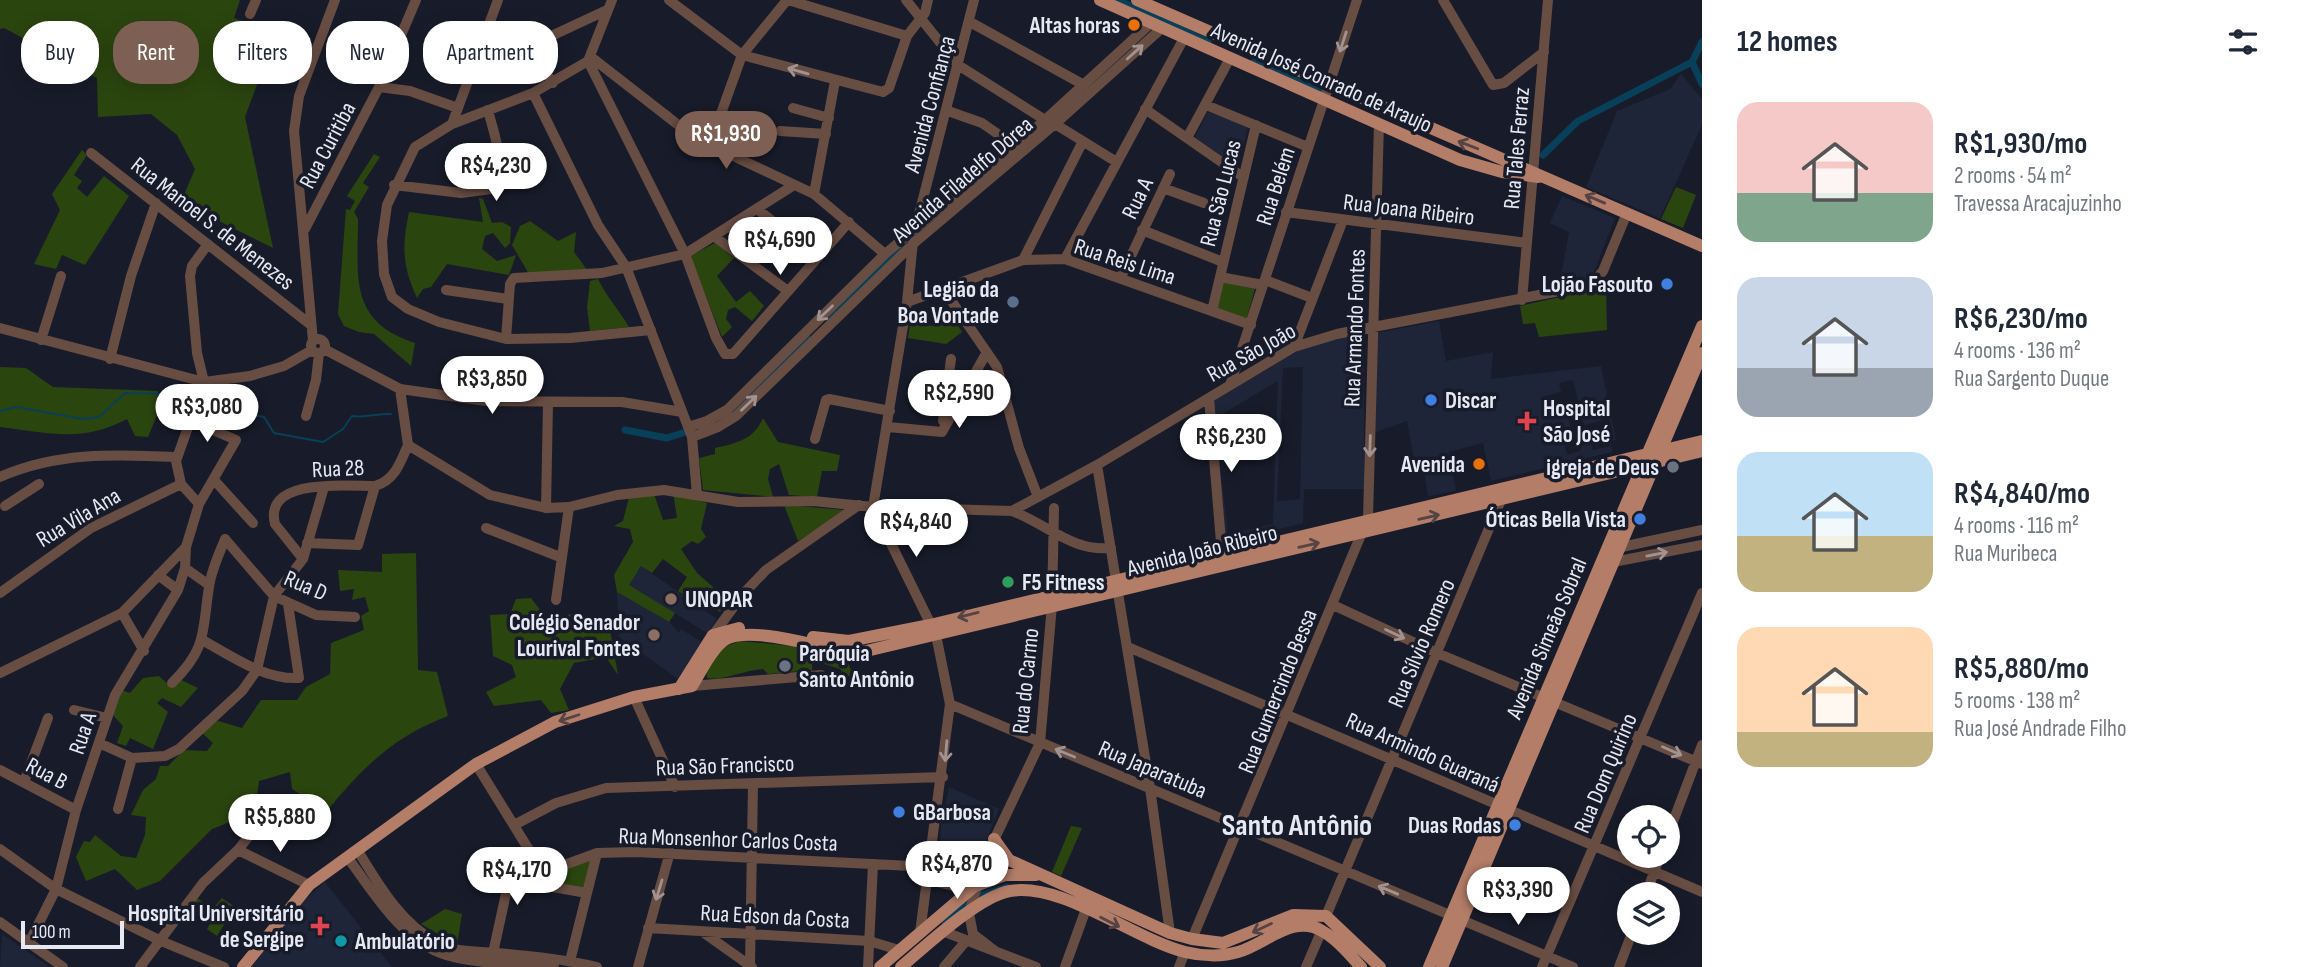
<!DOCTYPE html>
<html lang="en">
<head>
<meta charset="utf-8">
<style>
  :root { --surface:#fff; --page:#f6f6f7; --text:#1f2937; --muted:#747a83; --accent:#7d6053 }
  body { margin:0; font-family:"Sofia Sans Condensed",sans-serif; background:var(--page); color:var(--text); height:100vh; display:flex; flex-direction:column; font-size:26px; white-space:nowrap }
  * { box-sizing:border-box; margin:0 }
  p { font-size:23px; color:var(--muted) }
  .icon { flex:none; width:38px; height:38px; fill:none; stroke:currentColor; stroke-width:2; stroke-linecap:round; stroke-linejoin:round }
  .map { position:relative; flex:1; overflow:hidden }
  .details { display:flex; flex-direction:column; background:var(--surface); width:595px }
  .details>* { flex:none }
  .banner { position:absolute; left:21px; top:21px; width:665px; height:63px; display:flex; gap:14px }
  .fabs { position:absolute; left:1617px; top:805px; display:grid; gap:14px }
  .fabs a { display:grid; place-items:center; width:63px; height:63px; border-radius:50%; background:var(--surface); box-shadow:0 4px 18px #0003; font-size:35px }
  .scale { position:absolute; left:21px; bottom:18px; width:103px; box-sizing:border-box; padding-left:7px; border:4px solid #e6e9f3; border-top:0; font-size:19px; line-height:24px; white-space:nowrap; color:#e6e9f3; -webkit-text-stroke:5px #181c2a; paint-order:stroke }
  .price { position:absolute; translate:-50% -60px; padding:0 16px; border-radius:24px; background:#fff; color:#222; font-size:23px; line-height:46px; filter:drop-shadow(0 2px 4px #0008) }
  .price::after { content:''; position:absolute; left:50%; top:42px; width:21px; height:16px; margin-left:-10px; background:inherit; clip-path:polygon(0 0,100% 0,50% 100%) }
  .price.on { background:var(--accent); color:#fff }
  ul { padding:0; list-style:none }
  li { display:flex; align-items:center; gap:21px; height:175px; padding:0 35px }
  li span { display:grid; place-items:center; flex:none; width:196px; height:140px; border-radius:21px; color:#555 }
  li>.icon { margin-inline-start:auto }
  span .icon { width:84px; height:84px; fill:#fffc; stroke-width:1 }
  li b { font-size:30px }
  h2 { display:flex; justify-content:space-between; align-items:center; height:84px; padding:0 35px; font-size:30px }
  .chip { padding:0 24px; border-radius:28px; background:var(--surface); box-shadow:0 4px 18px #0003; font-size:24px; line-height:63px }
  .chip.on { background:var(--accent); color:#fff }
  main { display:flex; flex:1; min-height:0 }
  .map>svg:first-child { display:block }
  .built { fill:#1e2538; fill-rule:evenodd }
  .green { fill:#2b450f }
  .lines { fill:none; stroke-linecap:round; stroke-linejoin:round }
  .stream { stroke:#083f59; stroke-width:2 }
  .canal { stroke:#083f59; stroke-width:7 }
  .minor { stroke:#684d43; stroke-width:10 }
  .major { stroke:#b37d68; stroke-width:12 }
  .oneway { stroke:#a19392 }
  .oneway2 { stroke:#564343 }
  .food-dot { fill:#e8710a; stroke:#181c2a; stroke-width:2.5 }
  .shop-dot { fill:#3f7fe0; stroke:#181c2a; stroke-width:2.5 }
  .service-dot { fill:#5c6f8a; stroke:#181c2a; stroke-width:2.5 }
  .health-dot { fill:#e0444e; stroke:#181c2a; stroke-width:2.5 }
  .worship-dot { fill:#6b7280; stroke:#181c2a; stroke-width:2.5 }
  .leisure-dot { fill:#2e9e5b; stroke:#181c2a; stroke-width:2.5 }
  .education-dot { fill:#8d6e63; stroke:#181c2a; stroke-width:2.5 }
  .culture-dot { fill:#0f9aa8; stroke:#181c2a; stroke-width:2.5 }
  .labels { text-anchor:middle; stroke-width:7; stroke-linejoin:round; paint-order:stroke }
  .poi-label { font-size:23px; font-weight:bold; fill:#e6e9f3; stroke:#181c2a; text-anchor:end }
  .street-label { font-size:23px; fill:#e6e9f3; stroke:#181c2a }
  .district-label { font-size:30px; font-weight:bold; fill:#e6e9f3; stroke:#181c2a }
</style>
</head>
<body>
<main>
<div class="map">
<svg width="1702" height="967" viewBox="0 0 1702 967">
  <rect width="100%" height="100%" fill="#181c2a"/>
  <path class="built" d="M1681 74 1702 99V125L1660 218 1586 187 1617 111 1670 89Z
    M1208 112 1248 126 1238 168 1195 137Z
    M1562 196 1615 218 1590 282 1559 286 1569 232 1550 223Z
    M1439 321 1446 361 1493 352 1491 379 1601 366 1616 440 1611 441 1612 452 1491 481 1483 443 1449 452 1456 491 1428 496 1422 458 1414 459 1407 421 1373 433 1377 333ZM1573 380 1580 409 1567 413 1565 405 1545 410 1542 397 1561 392 1559 383ZM1578 412 1585 425V440L1580 451 1567 455 1565 447 1570 445 1571 428 1567 415ZM1609 418 1614 438 1609 440 1610 446 1593 450 1585 425Z
    M1364 334V489H1304L1303 523 1226 543 1211 402 1308 345ZM1303 367 1300 499 1277 501 1283 368ZM1278 381 1273 524 1228 534 1214 419Z
    M641 566 717 619 707 633 629 585Z
    M617 592 669 622 679 633 681 629 702 642 678 679 619 637Z
    M949 787 999 809 981 853 957 877H945L940 856 941 824Z
    M325 882 392 967H252L291 912Z
    M2 934 50 967H0Z"/>
  <path class="green" d="M0 0H240L234 18 276 33 245 117 273 248 181 202 195 169 177 135 151 114 98 117 97 78 4 28 0 29Z
    M82 150 87 155 74 175 82 181 77 188 87 197 104 176 129 196 85 265 62 255 56 269 34 264 60 210 52 194Z
    M374 154 380 157 363 183 369 187 354 212 358 219C358 277 348 321 415 343L411 366 374 334 359 332 344 326 338 314 346 209 350 210 355 201 347 196Z
    M1676 187 1696 195 1683 228 1661 219Z
    M479 198 483 199 492 223 502 222 511 227 510 243 505 248 493 233 485 236 482 249 497 261 516 255 509 275 447 264 431 287 423 289 417 298C402 265 402 247 409 212L483 222Z
    M530 221 558 241 576 232 574 252 588 271 529 274 512 245 520 226Z
    M715 243 734 258 717 276 736 302 750 291 764 306 752 321 735 307 728 310 726 319 732 327 722 337 690 256Z
    M1222 275 1256 285 1246 321 1212 310Z
    M598 279C606 296 619 310 629 327L590 331 587 307 590 281Z
    M1606 287 1607 330 1539 337 1535 323 1523 324 1520 306Z
    M952 316 962 332 946 344 908 338 910 324 934 326Z
    M0 367 26 368 53 387 158 391 157 415 148 437 135 436 127 419C81 443 50 433 0 427Z
    M763 418 778 442 840 455 837 471H822L817 497 789 495 779 464 770 469 768 479 773 497 703 490 699 458 715 454V448C738 443 754 439 763 418Z
    M673 492 707 503 701 529 706 537 698 544 692 541 681 549 697 573 728 600 720 612 705 600 700 607 678 591 687 577 663 559 652 573 641 566 629 585 675 613 669 622 617 592 614 575 633 542 630 529 614 526 623 521 629 497 654 494 663 520 677 518Z
    M784 505 846 510 798 541Z
    M416 553 418 670 437 672 448 716C394 736 362 768 327 811L292 789 290 772 259 781 255 812 212 829 160 881 137 890 115 869 86 881 76 857 84 841 90 842 95 835 121 856 136 858 145 835 146 817 131 815 143 790 156 779 160 766H168L184 750 207 751 213 743 202 733 215 720 242 728 261 700H297L306 687 330 674 331 643 364 630 361 616 369 611 365 597 352 600 354 589 340 591 338 570 382 572V554Z
    M531 598 547 619 571 614 609 624 618 675 606 657 574 663 560 689 569 710 551 713 541 700 494 706 486 692 516 677 512 665 493 656 490 615 510 614 516 599Z
    M740 641 803 647 846 659 854 676H845L840 669 812 660V670L768 674 763 669C744 670 724 681 707 678L706 668 724 647Z
    M159 676 171 687 181 680 198 688 181 707 162 698 157 703 168 712 153 749 130 738 126 746 117 743 123 726 112 714 121 690 130 693 143 678Z
    M1071 826 1082 828 1061 876 1052 872Z
    M595 857 583 892 515 880 532 864 541 874 562 871Z
    M197 898 213 908 222 898 235 907 217 936 207 929 210 924 205 919 210 913 194 903Z
    M445 909 462 914 457 945 421 924Z"/>
  <g class="lines">
    <path class="stream" d="M0 411 16 407 83 419 99 417 125 393 170 394 187 412
      M197 417C223 424 241 410 264 417L274 433 323 442 343 429 352 416C367 418 379 413 391 414"/>
    <path class="canal" d="M1118 0 1208 42
      M1254 62 1323 93
      M1692 62 1702 84
      M1543 155 1578 121 1692 62 1702 42
      M950 206 997 166
      M828 317 899 247
      M706 426 728 417 807 338
      M625 430 667 438 692 430
      M945 922 978 896 1007 887"/>
    <path class="minor" d="M612 0 588 61 533 93 452 124 415 147 387 205 382 241 384 274 392 297 408 309 439 322 506 339 570 338 651 330
      M669 0 742 55 883 92 889 88 907 36 925 13 928 0
      M788 0 907 36
      M906 0 958 65 1045 120
      M1443 0 1493 85 1504 83 1544 52
      M250 14 256 0
      M490 22 513 49 519 51 607 10
      M970 22 1084 85
      M528 49 553 83
      M591 57 695 138 814 194 885 254
      M588 61 685 254 716 338 725 354H733L849 222
      M379 87 410 91 458 108
      M533 93 598 225 626 267 692 437 697 495
      M1206 105 1308 147
      M793 108 829 118
      M1145 109 1243 177
      M948 111 982 123 1015 146
      M452 124 498 0
      M1055 124 1115 161
      M780 131 826 134
      M1187 138 1229 60
      M709 147 742 55 787 0
      M91 153 311 325
      M394 185 461 193 491 189C509 169 493 132 488 110
      M1163 188 1204 203
      M814 194 835 81
      M757 209 818 257
      M1286 212 1527 243
      M916 226 974 0
      M305 229 379 87 416 0
      M1142 230 1223 262
      M715 237 788 291
      M1065 259 1184 38
      M1023 260 1082 143
      M1121 277 1170 174
      M1220 277 1263 285
      M1265 280 1312 298
      M446 290 508 299
      M944 290 997 367 1019 448 1038 497
      M1522 300 1548 0
      M907 302 1023 260 1065 259 1251 325
      M1212 311 1256 125
      M0 328 204 382 250 376 284 366 312 350
      M506 339 510 284 514 278 602 273 685 254 794 185
      M311 346a7 7 0 1 1 14 0a7 7 0 1 1-14 0Z
      M41 340 61 276
      M313 341 294 131 299 96 335 0
      M1294 347 1343 220
      M324 349 400 389 486 401 622 402 682 412
      M110 359 131 276 156 203
      M204 382 197 353 190 276 192 266 208 244
      M1230 385 1357 0
      M400 389 408 445 490 495 546 508 569 507 617 495 664 490 738 502 813 501 873 507 1012 511 1097 465 1294 347 1337 334 1591 285 1603 271 1627 213
      M1209 398 1222 554
      M306 416 316 380 319 353
      M190 420 236 440 199 504
      M943 421 951 359
      M688 427 707 421 727 410 885 254 1045 120 1151 23
      M888 427 942 432 987 352
      M692 437 718 427 736 416 913 244 1055 124 1162 28
      M815 439 826 400 829 399 890 411
      M1097 465 1150 788 1170 933
      M0 477C56 452 116 454 176 457
      M215 481 253 523
      M5 506 39 484
      M873 507 907 302 913 241
      M873 507 936 635 950 704 920 933
      M546 508 548 403
      M1012 511C1047 524 1072 552 1111 548
      M486 528 560 557
      M225 539 274 596 316 615 355 617
      M307 543 358 545 375 486
      M1617 548 1702 530
      M303 559 275 524C263 477 348 486 375 486 395 480 400 463 408 445
      M1608 563 1702 545
      M185 568 209 585
      M158 575 178 590
      M0 593 91 528 181 484
      M556 600 569 507
      M1333 605 1437 653 1702 764
      M122 613 144 651
      M713 635 743 594 766 570 859 505
      M202 640C232 656 264 680 299 678L288 604
      M1128 647 1702 892
      M0 673 122 613 186 547 199 504 181 484 176 461 204 382
      M172 683C208 648 202 631 209 587 211 571 219 554 225 539
      M692 686 821 675
      M634 697 675 787
      M950 704 1573 967
      M74 710 107 718
      M99 743 132 758 165 756 179 749 242 691 257 670 274 596 303 559 324 487
      M476 764 534 858 548 871 597 853 636 852 931 867
      M0 770 76 810
      M24 782 48 718
      M118 809 132 758
      M516 824 556 803 606 788 943 777
      M1668 835 1702 745
      M0 849 56 889 161 941 224 967
      M238 850 309 885
      M358 851C379 885 401 924 438 943 456 953 476 951 496 953 530 956 564 959 597 967
      M348 858C374 893 402 941 446 955 479 965 519 963 554 967
      M931 867 941 883 953 886 983 860
      M513 880 587 893
      M1646 894 1660 856
      M1326 916 1501 500V494
      M0 922 63 967
      M648 928 869 941 899 950
      M945 932 1036 967
      M704 933 752 967
      M1192 939 1368 518 1379 123
      M30 941 56 889 76 810 115 695 178 590 185 568 186 547
      M995 951 973 934 969 913 986 857 1040 743 1052 605 1054 508
      M493 953 507 889 534 858
      M570 961 597 853
      M750 965 753 784
      M140 967 203 883 238 850 260 822
      M638 967 670 852
      M868 967 873 864
      M944 967 966 941
      M1065 967 1086 909
      M1179 967 1185 952
      M1306 967 1322 930
      M1542 967 1702 593
      M1619 967 1632 933"/>
    <path class="major" d="M1100 0 1460 160 1502 172 1538 177
      M1137 0 1702 246
      M813 637 849 641 930 625 1702 441
      M679 689 713 635 739 628
      M994 839 1009 860 1170 933 1192 939 1223 943 1293 915 1326 916 1380 967
      M243 967 309 885 476 764 555 722 634 697 692 686C701 672 710 651 723 641 742 627 794 640 815 645 830 649 843 655 858 653L1702 451
      M880 967 975 886 1005 875H1036
      M901 967C926 946 979 896 1010 891 1062 882 1132 938 1185 952 1201 956 1222 957 1238 952 1264 945 1294 913 1322 931 1337 939 1350 955 1361 967
      M1429 967 1702 326
      M1442 967 1702 353"/>
  </g>
  <defs><path id="oneway-shaft" d="M-6 0H5M1.5-3L5.5 0L1.5 3" fill="none" stroke-width="1.6" stroke-linecap="round" stroke-linejoin="round" transform="scale(1.75)"/></defs>
  <g class="oneway">
    <use href="#oneway-shaft" transform="translate(1343 42) rotate(108)"/>
    <use href="#oneway-shaft" transform="translate(1135 52) rotate(-42)"/>
    <use href="#oneway-shaft" transform="translate(798 71) rotate(-164)"/>
    <use href="#oneway-shaft" transform="translate(825 313) rotate(136)"/>
    <use href="#oneway-shaft" transform="translate(749 403) rotate(-44)"/>
    <use href="#oneway-shaft" transform="translate(1370 446) rotate(92)"/>
    <use href="#oneway-shaft" transform="translate(1657 554) rotate(-11)"/>
    <use href="#oneway-shaft" transform="translate(1395 634) rotate(25)"/>
    <use href="#oneway-shaft" transform="translate(946 751) rotate(95)"/>
    <use href="#oneway-shaft" transform="translate(1672 751) rotate(24)"/>
    <use href="#oneway-shaft" transform="translate(1065 753) rotate(-158)"/>
    <use href="#oneway-shaft" transform="translate(659 890) rotate(107)"/>
    <use href="#oneway-shaft" transform="translate(1388 890) rotate(-157)"/>
  </g>
  <g class="oneway2">
    <use href="#oneway-shaft" transform="translate(1468 145) rotate(-159)"/>
    <use href="#oneway-shaft" transform="translate(1595 199) rotate(-157)"/>
    <use href="#oneway-shaft" transform="translate(1429 517) rotate(-13)"/>
    <use href="#oneway-shaft" transform="translate(1309 545) rotate(-13)"/>
    <use href="#oneway-shaft" transform="translate(968 615) rotate(166)"/>
    <use href="#oneway-shaft" transform="translate(569 718) rotate(162)"/>
    <use href="#oneway-shaft" transform="translate(1110 922) rotate(27)"/>
    <use href="#oneway-shaft" transform="translate(1262 928) rotate(154)"/>
  </g>
  <g class="food-dot">
    <circle cx="1134" cy="25" r="7"/>
    <circle cx="1479" cy="464" r="7"/>
  </g>
  <g class="shop-dot">
    <circle cx="1667" cy="284" r="7"/>
    <circle cx="1431" cy="400" r="7"/>
    <circle cx="1640" cy="519" r="7"/>
    <circle cx="899" cy="812" r="7"/>
    <circle cx="1515" cy="825" r="7"/>
  </g>
  <circle class="service-dot" cx="1013" cy="302" r="7"/>
  <g class="health-dot">
    <path d="M1523.5 410.5h7v7h7v7h-7v7h-7v-7h-7v-7h7z"/>
    <path d="M316.5 915.5h7v7h7v7h-7v7h-7v-7h-7v-7h7z"/>
  </g>
  <g class="worship-dot">
    <circle cx="1673" cy="467" r="7"/>
    <circle cx="785" cy="666" r="7"/>
  </g>
  <circle class="leisure-dot" cx="1008" cy="582" r="7"/>
  <g class="education-dot">
    <circle cx="671" cy="599" r="7"/>
    <circle cx="654" cy="635" r="7"/>
  </g>
  <circle class="culture-dot" cx="341" cy="941" r="7"/>
  <g class="labels">
    <g class="poi-label">
      <text x="1120" y="33">Altas horas</text>
      <text x="1653" y="292">Lojão Fasouto</text>
      <text x="999" y="297">Legião da<tspan x="999" dy="26">Boa Vontade</tspan></text>
      <text x="1445" y="408" text-anchor="start">Discar</text>
      <text x="1543" y="416" text-anchor="start">Hospital<tspan x="1543" dy="26">São José</tspan></text>
      <text x="1465" y="472">Avenida</text>
      <text x="1659" y="475">igreja de Deus</text>
      <text x="1626" y="527">Óticas Bella Vista</text>
      <text x="1022" y="590" text-anchor="start">F5 Fitness</text>
      <text x="685" y="607" text-anchor="start">UNOPAR</text>
      <text x="640" y="630">Colégio Senador<tspan x="640" dy="26">Lourival Fontes</tspan></text>
      <text x="799" y="661" text-anchor="start">Paróquia<tspan x="799" dy="26">Santo Antônio</tspan></text>
      <text x="913" y="820" text-anchor="start">GBarbosa</text>
      <text x="1501" y="833">Duas Rodas</text>
      <text x="304" y="921">Hospital Universitário<tspan x="304" dy="26">de Sergipe</tspan></text>
      <text x="355" y="949" text-anchor="start">Ambulatório</text>
    </g>
    <g class="street-label">
      <text transform="translate(1322 77) rotate(24)" y="8">Avenida José Conrado de Araujo</text>
      <text transform="translate(929 104) rotate(-75)" y="8">Avenida Confiança</text>
      <text transform="translate(327 145) rotate(-62)" y="8">Rua Curitiba</text>
      <text transform="translate(1516 148) rotate(-85)" y="8">Rua Tales Ferraz</text>
      <text transform="translate(962 179) rotate(-41)" y="8">Avenida Filadelfo Dórea</text>
      <text transform="translate(1275 186) rotate(-72)" y="8">Rua Belém</text>
      <text transform="translate(1220 193) rotate(-76)" y="8">Rua São Lucas</text>
      <text transform="translate(1137 198) rotate(-64)" y="8">Rua A</text>
      <text transform="translate(1409 209) rotate(7)" y="8">Rua Joana Ribeiro</text>
      <text transform="translate(213 223) rotate(38)" y="8">Rua Manoel S. de Menezes</text>
      <text transform="translate(1125 261) rotate(18)" y="8">Rua Reis Lima</text>
      <text transform="translate(1354 328) rotate(-88)" y="8">Rua Armando Fontes</text>
      <text transform="translate(1251 352) rotate(-29)" y="8">Rua São João</text>
      <text transform="translate(338 468) rotate(-3)" y="8">Rua 28</text>
      <text transform="translate(78 517) rotate(-31)" y="8">Rua Vila Ana</text>
      <text transform="translate(1202 550) rotate(-14)" y="8">Avenida João Ribeiro</text>
      <text transform="translate(306 585) rotate(23)" y="8">Rua D</text>
      <text transform="translate(1546 638) rotate(-67)" y="8">Avenida Simeão Sobral</text>
      <text transform="translate(1421 643) rotate(-67)" y="8">Rua Sílvio Romero</text>
      <text transform="translate(1025 681) rotate(-84)" y="8">Rua do Carmo</text>
      <text transform="translate(1277 691) rotate(-68)" y="8">Rua Gumercindo Bessa</text>
      <text transform="translate(82 733) rotate(-71)" y="8">Rua A</text>
      <text transform="translate(1423 752) rotate(24)" y="8">Rua Armindo Guaraná</text>
      <text transform="translate(725 765) rotate(-2)" y="8">Rua São Francisco</text>
      <text transform="translate(1153 769) rotate(23)" y="8">Rua Japaratuba</text>
      <text transform="translate(47 773) rotate(28)" y="8">Rua B</text>
      <text transform="translate(1605 773) rotate(-67)" y="8">Rua Dom Quirino</text>
      <text transform="translate(728 839) rotate(2)" y="8">Rua Monsenhor Carlos Costa</text>
      <text transform="translate(775 916) rotate(3)" y="8">Rua Edson da Costa</text>
    </g>
    <g class="district-label">
      <text x="1297" y="835">Santo Antônio</text>
    </g>
  </g>
</svg>
<div class="fabs">
<a><svg class="icon" aria-label="locate" viewBox="0 0 24 24"><circle cx="12" cy="12" r="6"/><path d="M12 2v4M12 18v4M2 12h4M18 12h4"/></svg></a>
<a><svg class="icon" aria-label="layers" viewBox="0 0 24 24"><path d="M12 4l9 5-9 5-9-5zM3 14l9 5 9-5"/></svg></a>
</div>
<div class="scale">100 m</div>
<b class="price on" style="left:726px;top:171px">R$1,930</b>
<b class="price" style="left:496px;top:203px">R$4,230</b>
<b class="price" style="left:780px;top:277px">R$4,690</b>
<b class="price" style="left:492px;top:416px">R$3,850</b>
<b class="price" style="left:959px;top:430px">R$2,590</b>
<b class="price" style="left:207px;top:444px">R$3,080</b>
<b class="price" style="left:1231px;top:474px">R$6,230</b>
<b class="price" style="left:916px;top:559px">R$4,840</b>
<b class="price" style="left:280px;top:854px">R$5,880</b>
<b class="price" style="left:957px;top:901px">R$4,870</b>
<b class="price" style="left:517px;top:907px">R$4,170</b>
<b class="price" style="left:1518px;top:927px">R$3,390</b>
<div class="banner">
<a class="chip">Buy</a>
<a class="chip on">Rent</a>
<a class="chip">Filters</a>
<a class="chip">New</a>
<a class="chip">Apartment</a>
</div>
</div>
<section class="details">
<h2>12 homes<svg class="icon" aria-label="filters" viewBox="0 0 24 24"><path d="M4 7h16M4 17h16"/><circle cx="9" cy="7" r="2"/><circle cx="15" cy="17" r="2"/></svg></h2>
<ul>
<li><span style="background:linear-gradient(#f6c9c9 65%,#7fa58c 0)"><svg class="icon" aria-label="home" viewBox="0 0 24 24"><path d="M3 11l9-7 9 7M6 9v11h12V9"/></svg></span><div><b>R$1,930/mo</b><p>2 rooms · 54 m²</p><p>Travessa Aracajuzinho</p></div></li>
<li><span style="background:linear-gradient(#c9d6e8 65%,#9aa5b1 0)"><svg class="icon" aria-label="home" viewBox="0 0 24 24"><path d="M3 11l9-7 9 7M6 9v11h12V9"/></svg></span><div><b>R$6,230/mo</b><p>4 rooms · 136 m²</p><p>Rua Sargento Duque</p></div></li>
<li><span style="background:linear-gradient(#bfe0f5 60%,#c2b280 0)"><svg class="icon" aria-label="home" viewBox="0 0 24 24"><path d="M3 11l9-7 9 7M6 9v11h12V9"/></svg></span><div><b>R$4,840/mo</b><p>4 rooms · 116 m²</p><p>Rua Muribeca</p></div></li>
<li><span style="background:linear-gradient(#ffd9b3 75%,#c2b280 0)"><svg class="icon" aria-label="home" viewBox="0 0 24 24"><path d="M3 11l9-7 9 7M6 9v11h12V9"/></svg></span><div><b>R$5,880/mo</b><p>5 rooms · 138 m²</p><p>Rua José Andrade Filho</p></div></li>
</ul>
</section>
</main>
</body>
</html>
